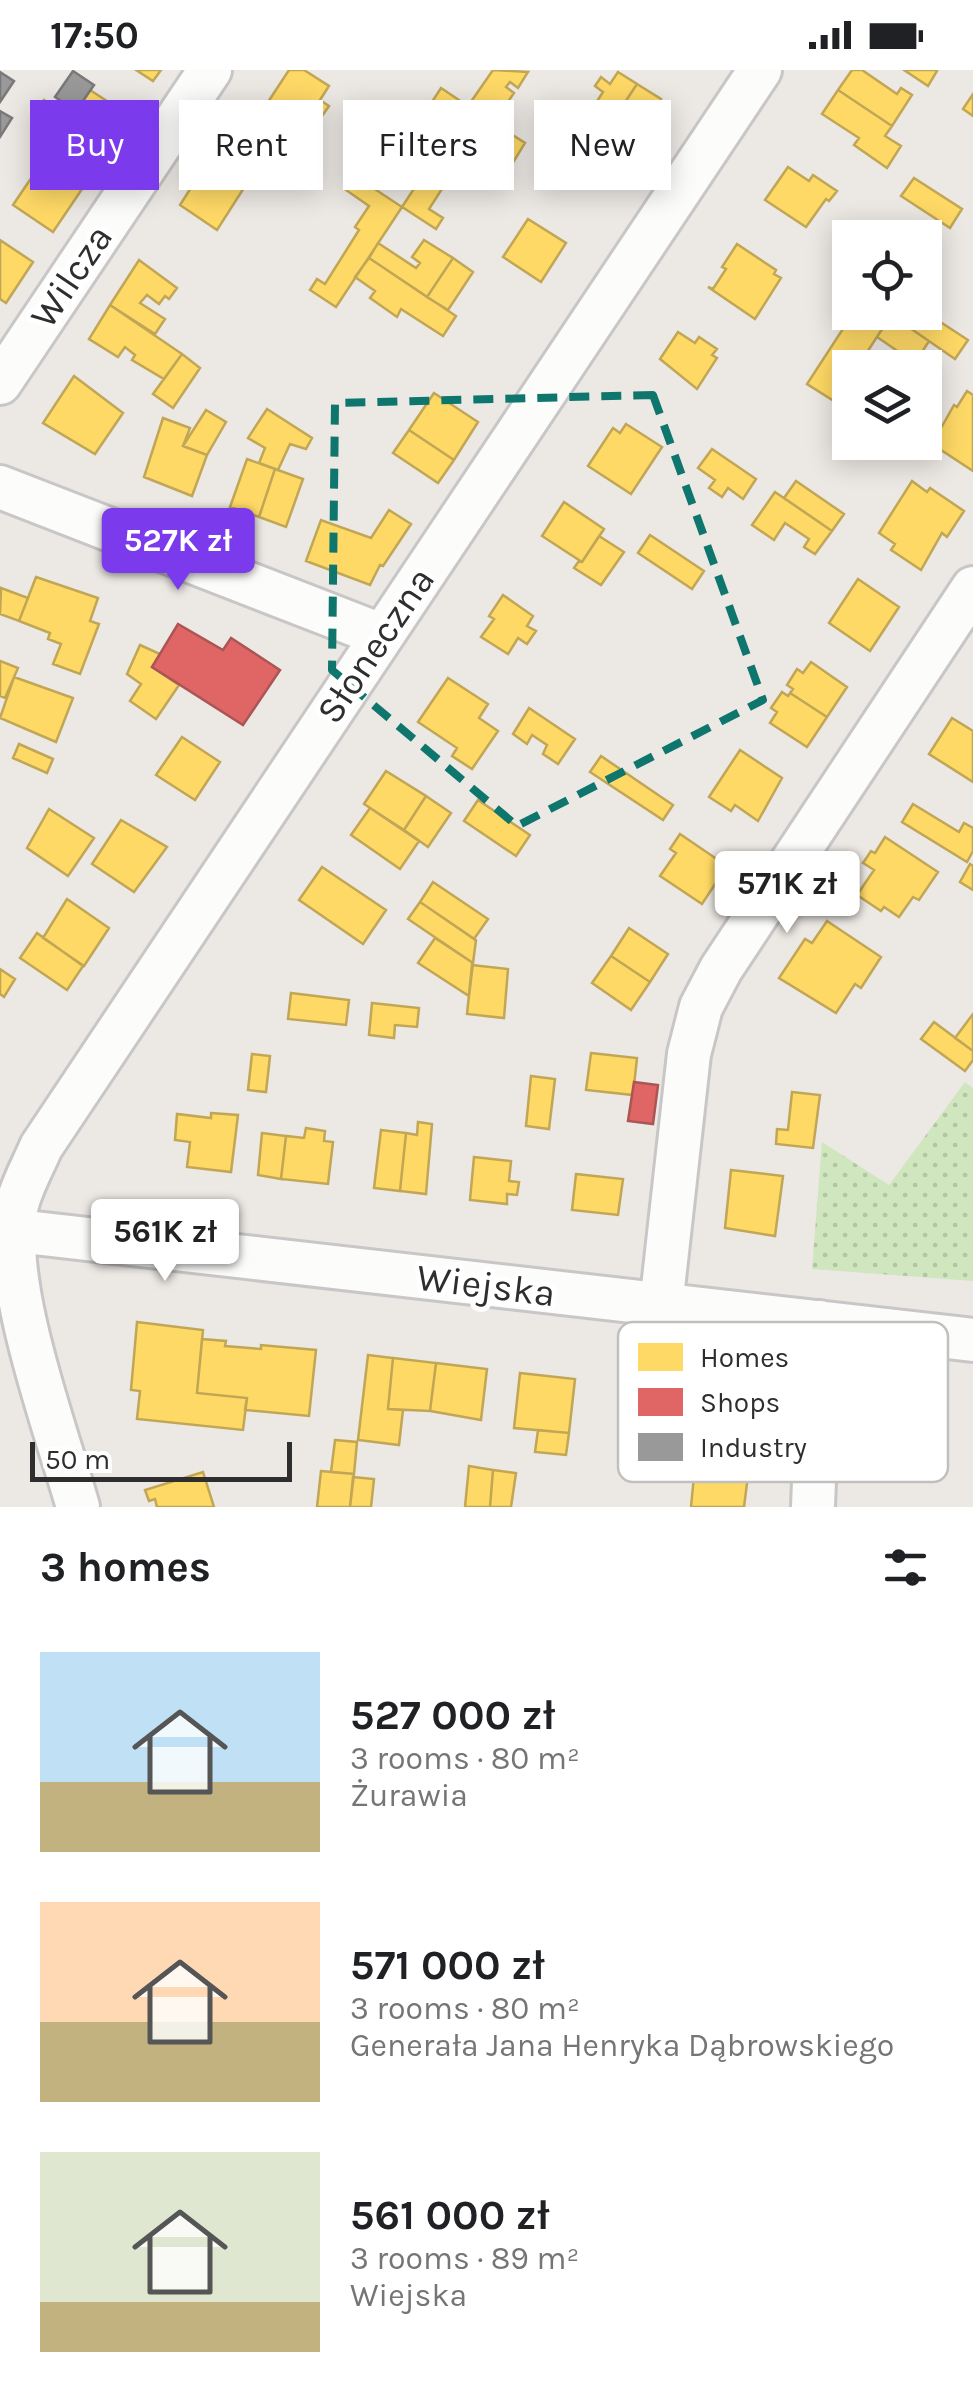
<!DOCTYPE html>
<html lang="en">
<head>
<meta charset="utf-8">
<style>
  :root { --surface:#fff; --page:#f6f6f6; --text:#202124; --muted:#757577; --accent:#7c3aed }
  body { margin:0; font-family:Karla,sans-serif; background:var(--page); color:var(--text); height:100vh; display:flex; flex-direction:column; font-size:38px; white-space:nowrap }
  * { box-sizing:border-box; margin:0 }
  p { font-size:32px; color:var(--muted) }
  .icon { flex:none; width:55px; height:55px; fill:none; stroke:currentColor; stroke-width:2; stroke-linecap:round; stroke-linejoin:round }
  .map { position:relative; height:1437px; overflow:hidden }
  .side { display:flex; flex-direction:column; background:var(--surface); flex:1 }
  .side>* { flex:none }
  .top-card { position:absolute; left:30px; top:30px; width:915px; height:90px; display:flex; gap:20px }
  .buttons { position:absolute; left:832px; top:150px; display:grid; gap:20px }
  .buttons a { display:grid; place-items:center; width:110px; height:110px; border-radius:0px; background:var(--surface); box-shadow:0 5px 25px #0003; font-size:50px }
  .scale { position:absolute; left:30px; bottom:25px; width:262px; box-sizing:border-box; padding-left:10px; border:5px solid #2e2e2e; border-top:0; font-size:28px; line-height:35px; white-space:nowrap; color:#2e2e2e; -webkit-text-stroke:8px #fff; paint-order:stroke }
  .price { position:absolute; translate:-50% -85px; padding:0 22px; border-radius:10px; background:#fff; color:#222; font-size:32px; line-height:65px; filter:drop-shadow(0 2px 5px #0008) }
  .price::after { content:''; position:absolute; left:50%; top:60px; width:30px; height:22px; margin-left:-15px; background:inherit; clip-path:polygon(0 0,100% 0,50% 100%) }
  .price.current { background:var(--accent); color:#fff }
  ul { padding:0; list-style:none }
  li { display:flex; align-items:center; gap:30px; height:250px; padding:0 40px }
  li span { display:grid; place-items:center; flex:none; width:280px; height:200px; border-radius:0px; color:#555 }
  li>.icon { margin-inline-start:auto }
  span .icon { width:120px; height:120px; fill:#fffc; stroke-width:1 }
  li b { font-size:42px }
  h2 { display:flex; justify-content:space-between; align-items:center; height:120px; padding:0 40px; font-size:42px }
  .pill { padding:0 35px; border-radius:0px; background:var(--surface); box-shadow:0 5px 25px #0003; font-size:35px; line-height:90px }
  .pill.current { background:var(--accent); color:#fff }
  .status { display:flex; justify-content:space-between; align-items:center; height:70px; padding:0 50px; background:var(--surface); direction:ltr }
  .status svg { height:28px; fill:currentColor }
  .map>svg:first-child { display:block }
  .grass { fill:url(#grass-dots) }
  .homes { fill:#ffd966; stroke:#c0a655; stroke-width:2.5 }
  .shops { fill:#e06666; stroke:#ab5555; stroke-width:2.5 }
  .industry { fill:#999; stroke:#797979; stroke-width:2.5 }
  .lines { fill:none; stroke-linecap:round; stroke-linejoin:round }
  .minor-casing { stroke:#c8c6c7; stroke-width:48 }
  .minor { stroke:#fcfcfb; stroke-width:42 }
  .marked { fill:none; stroke:#0f766e; stroke-width:8; stroke-dasharray:20 12; stroke-linejoin:round }
  .labels { text-anchor:middle; stroke-width:10; stroke-linejoin:round; paint-order:stroke }
  .street-label { font-size:38px; fill:#2e2e2e; stroke:#fff }
  .key { fill:#fff; stroke:#c0c0c0; stroke-width:2.5 }
  .key-label { font-size:28px; fill:#2e2e2e }
</style>
</head>
<body>
<div class="status"><b>17:50</b><svg viewBox="0 0 49 12"><path d="M0 12V9h3v3zM5 12V6h3v6zM10 12V3h3v9zM15 12V0h3v12zM26 1h20v11H26zM47 4h2v5h-2z"/></svg></div>
<div class="map">
<svg width="973" height="1437" viewBox="0 0 973 1437">
  <defs>
    <pattern id="grass-dots" width="8" height="8" patternUnits="userSpaceOnUse" patternTransform="scale(2.5)"><rect width="8" height="8" fill="#d0e6be"/><path d="M2 2h.1M6 6h.1" fill="none" stroke="#b3c6a4" stroke-width="1.8" stroke-linecap="round"/></pattern>
  </defs>
  <rect width="100%" height="100%" fill="#ece8e4"/>
  <path class="grass" d="M965 1012 973 1018V1211L812 1199 822 1072 889 1115Z"/>
  <path class="homes" d="M136 0H161L153 11Z
    M289 0H304L329 16 320 30 329 36 320 49 314 44 305 57 268 32Z
    M493 0 528 2 518 18 510 12 506 17 514 23 493 53 468 36Z
    M852 0H862L897 24 901 18 912 25 892 56 838 20Z
    M904 0H936L937 1 928 16Z
    M618 2 637 14 610 55 590 42 603 22 595 16 601 7 610 14Z
    M637 14 661 29 633 71 610 55Z
    M441 18 468 36 435 87 414 73 434 42 428 38Z
    M90 20 130 46 104 85 87 74 82 81 32 48 44 30 72 48Z
    M838 20 892 56 885 66 901 76 887 98 854 75 859 68 822 44Z
    M973 24V46L963 39Z
    M468 36 525 73 514 91 478 67 456 97 436 85Z
    M590 42 610 55 583 95 563 82 574 66 556 56 563 45 581 55Z
    M610 55 633 71 606 111 583 95Z
    M212 85 249 110 217 160 180 135Z
    M436 85 464 103 455 116 447 111 429 139 443 148 436 159 402 137Z
    M42 92 82 119 53 162 13 135Z
    M788 97 809 111 813 105 837 121 829 131 826 129 806 157 765 130Z
    M355 106 402 137 336 237 310 220 317 209 325 214 359 160 355 157 369 136 346 120Z
    M914 108 962 139 950 158 901 126Z
    M528 149 566 173 541 212 503 187Z
    M0 170 33 192 6 233 0 229Z
    M424 170 453 188 427 227 369 188 378 173 416 198 420 193 412 187Z
    M737 174 776 200 774 204 781 208 755 249 708 217 713 219 726 199 722 197Z
    M369 188 456 246 443 266 401 239 397 247 370 228 375 221 355 207Z
    M453 188 473 202 448 240 427 227Z
    M139 190 177 218 169 229 165 226 159 234 147 225 140 233 165 249 155 264 110 235Z
    M850 223V242H887L891 245 857 298H850V307L834 331 807 314 852 245 841 237Z
    M110 235 182 284 164 309 132 290 135 285 125 277 118 287 89 269Z
    M893 242H925L968 270 955 289 891 245Z
    M891 245 929 271 915 293 877 267Z
    M678 262 695 273 699 267 717 279 712 285 717 288 697 319 660 289Z
    M182 284 200 298 173 338 153 324Z
    M74 306 123 343 95 384 43 353Z
    M967 321 973 325V401L932 374 954 335 957 337Z
    M434 323 478 352 454 390 409 360Z
    M267 339 312 368 306 379 290 374 278 400 259 393 265 378 248 368Z
    M206 340 226 352 207 385 183 376Z
    M163 348 190 358 183 376 207 385 192 426 144 407Z
    M626 354 662 377 631 424 588 396 613 358 620 363Z
    M409 360 454 390 438 413 393 383Z
    M712 379 756 409 743 429 728 418 722 427 709 418 715 410 698 398Z
    M247 389 275 399 259 447 230 437Z
    M275 399 303 409 286 457 259 447Z
    M796 411 844 444 832 461 784 428Z
    M912 411 927 422 930 418 964 441 947 467 942 463 921 500 891 480 895 474 879 463Z
    M775 422 832 461 815 484 804 477 809 469 785 453 774 470 752 455Z
    M564 432 604 459 582 492 542 466Z
    M389 440 411 454 383 496 380 495 370 515 306 491 321 450 371 468Z
    M650 465 704 501 692 519 638 483Z
    M599 466 624 482 601 515 574 498 579 491 582 492Z
    M36 507 98 528 90 551 99 554 80 604 53 594 61 574 48 569 50 563 19 551Z
    M858 509 899 537 870 581 829 553Z
    M1 518 28 528 19 551 0 544Z
    M503 525 533 546 527 556 536 561 527 574 518 568 508 584 481 567 494 549 489 546Z
    M140 575 160 584 152 597 179 615 156 649 130 631 141 614 127 604Z
    M0 591 18 598 5 628 0 626Z
    M811 592 847 617 827 647 790 623 793 619 787 615 797 599 803 603Z
    M14 607 73 628 56 672 0 648Z
    M448 608 488 634 479 648 498 661 472 699 452 686 457 678 418 652Z
    M782 622 788 626 790 623 827 647 807 677 770 653 777 642 771 638Z
    M529 638 575 669 558 694 543 684 547 675 532 665 527 674 513 664Z
    M952 648 973 661V712L929 684Z
    M182 667 220 692 195 730 156 705Z
    M19 674 53 689 47 703 13 688Z
    M740 680 782 708 758 751 735 735 731 741 709 727Z
    M601 686 673 735 663 750 590 702Z
    M386 701 426 726 404 760 364 734Z
    M426 726 451 743 428 777 404 760Z
    M478 730 530 765 516 786 464 751Z
    M913 734 959 762 964 753 973 758V781L967 792 902 752Z
    M370 738 419 771 400 799 351 765Z
    M49 739 94 768 68 806 27 778Z
    M121 750 167 777 134 822 92 794Z
    M680 764 727 796 702 834 660 806 676 783 670 779Z
    M885 767 938 802 919 830 913 827 899 847 884 837 881 841 857 825 874 800 863 793 871 781 875 783Z
    M970 794 973 796V820L960 812Z
    M322 797 386 840 363 874 299 830Z
    M433 812 488 849 474 869 420 832Z
    M67 829 109 858 84 896 43 868Z
    M420 832 476 870 473 893 408 849Z
    M827 851 881 887 861 918 855 914 836 943 779 908 805 869 812 873Z
    M629 858 668 884 650 912 611 886Z
    M37 863 83 896 67 920 20 888Z
    M435 868 473 893 469 926 418 893Z
    M611 886 650 912 631 940 592 913Z
    M472 895 508 899 504 948 467 944Z
    M0 899 15 909 4 927 0 924Z
    M291 923 349 930 346 955 288 949Z
    M372 933 419 938 417 957 395 955 394 968 369 965Z
    M973 944V981L955 968Z
    M934 952 973 981V990L965 1001 921 969Z
    M591 983 637 988 633 1025 586 1020Z
    M252 984 270 986 266 1022 248 1020Z
    M531 1006 555 1009 549 1059 526 1056Z
    M792 1022 820 1025 813 1078 776 1074 777 1059 788 1060Z
    M211 1043 238 1045 231 1102 187 1097 190 1072 175 1070 177 1044 211 1048Z
    M418 1052 432 1054 426 1124 400 1121 406 1063 417 1065Z
    M306 1058 325 1061 324 1071 333 1072 328 1114 281 1109 286 1066 304 1068Z
    M381 1060 406 1063 400 1121 374 1118Z
    M262 1063 286 1066 281 1109 258 1105Z
    M474 1087 511 1091 509 1111 519 1112 517 1125 507 1124V1134L470 1130Z
    M731 1100 783 1106 775 1166 725 1158Z
    M576 1104 623 1109 618 1145 572 1140Z
    M137 1252 203 1260 197 1323 247 1328 243 1360 137 1349 140 1321 131 1320Z
    M202 1269 226 1271 225 1276 261 1279V1275L316 1280 309 1346 245 1340 247 1328 197 1323Z
    M368 1285 393 1288 388 1339 403 1340 399 1375 358 1370Z
    M393 1288 436 1293 430 1341 388 1339Z
    M436 1293 487 1299 481 1350 430 1341Z
    M520 1303 575 1309 569 1363 514 1358Z
    M538 1360 569 1363 566 1385 535 1382Z
    M335 1370 357 1372 354 1404 331 1402Z
    M696 1385 750 1390 744 1437H691Z
    M469 1396 493 1400 490 1437H465Z
    M493 1400 516 1403 511 1437H490Z
    M321 1401 354 1404 350 1437H317Z
    M203 1402 214 1437H157L155 1429 149 1431 145 1420Z
    M353 1407 374 1409 371 1437H350Z"/>
  <path class="shops" d="M178 554 223 580 231 568 280 600 243 655 152 597Z
    M634 1012 658 1015 653 1054 628 1051Z"/>
  <path class="industry" d="M73 1 94 15 76 41 55 27Z
    M0 2 14 11 0 32Z
    M0 41 12 48 0 67Z"/>
  <g class="lines">
    <g class="minor-casing">
      <path id="minor" d="M0 313 210 0
        M0 417 381 565
        M0 1159 973 1270
        M661 1236 689 984 701 937 721 899 973 518
        M78 1437C56 1359 0 1212 17 1135 22 1115 33 1096 41 1077L760 0
        M813 1437 820 1252"/>
    </g>
    <use href="#minor" class="minor"/>
  </g>
  <path class="marked" d="M653 325 763 630 517 756 332 600 335 333Z"/>
  <g class="labels">
    <g class="street-label">
      <text transform="translate(71 206) rotate(-56)" y="13">Wilcza</text>
      <text transform="translate(375 575) rotate(-56)" y="13">Słoneczna</text>
      <text transform="translate(486 1215) rotate(7)" y="13">Wiejska</text>
    </g>
  </g>
  <rect x="618" y="1252" width="330" height="160" rx="15" class="key"/>
  <rect x="638" y="1273" width="45" height="28" fill="#ffd966"/>
  <rect x="638" y="1318" width="45" height="28" fill="#e06666"/>
  <rect x="638" y="1363" width="45" height="28" fill="#999"/>
  <g class="key-label">
    <text x="700" y="1297">Homes</text>
    <text x="700" y="1342">Shops</text>
    <text x="700" y="1387">Industry</text>
  </g>
</svg>
<div class="buttons">
<a><svg class="icon" aria-label="locate" viewBox="0 0 24 24"><circle cx="12" cy="12" r="6"/><path d="M12 2v4M12 18v4M2 12h4M18 12h4"/></svg></a>
<a><svg class="icon" aria-label="layers" viewBox="0 0 24 24"><path d="M12 4l9 5-9 5-9-5zM3 14l9 5 9-5"/></svg></a>
</div>
<div class="scale">50 m</div>
<b class="price current" style="left:178px;top:523px">527K zł</b>
<b class="price" style="left:787px;top:866px">571K zł</b>
<b class="price" style="left:165px;top:1214px">561K zł</b>
<div class="top-card">
<a class="pill current">Buy</a>
<a class="pill">Rent</a>
<a class="pill">Filters</a>
<a class="pill">New</a>
</div>
</div>
<section class="side">
<h2>3 homes<svg class="icon" aria-label="filters" viewBox="0 0 24 24"><path d="M4 7h16M4 17h16"/><circle cx="9" cy="7" r="2"/><circle cx="15" cy="17" r="2"/></svg></h2>
<ul>
<li><span style="background:linear-gradient(#bfe0f5 65%,#c2b280 0)"><svg class="icon" aria-label="home" viewBox="0 0 24 24"><path d="M3 11l9-7 9 7M6 9v11h12V9"/></svg></span><div><b>527 000 zł</b><p>3 rooms · 80 m²</p><p>Żurawia</p></div></li>
<li><span style="background:linear-gradient(#ffd9b3 60%,#c2b280 0)"><svg class="icon" aria-label="home" viewBox="0 0 24 24"><path d="M3 11l9-7 9 7M6 9v11h12V9"/></svg></span><div><b>571 000 zł</b><p>3 rooms · 80 m²</p><p>Generała Jana Henryka Dąbrowskiego</p></div></li>
<li><span style="background:linear-gradient(#dfe7d0 75%,#c2b280 0)"><svg class="icon" aria-label="home" viewBox="0 0 24 24"><path d="M3 11l9-7 9 7M6 9v11h12V9"/></svg></span><div><b>561 000 zł</b><p>3 rooms · 89 m²</p><p>Wiejska</p></div></li>
</ul>
</section>
</body>
</html>
